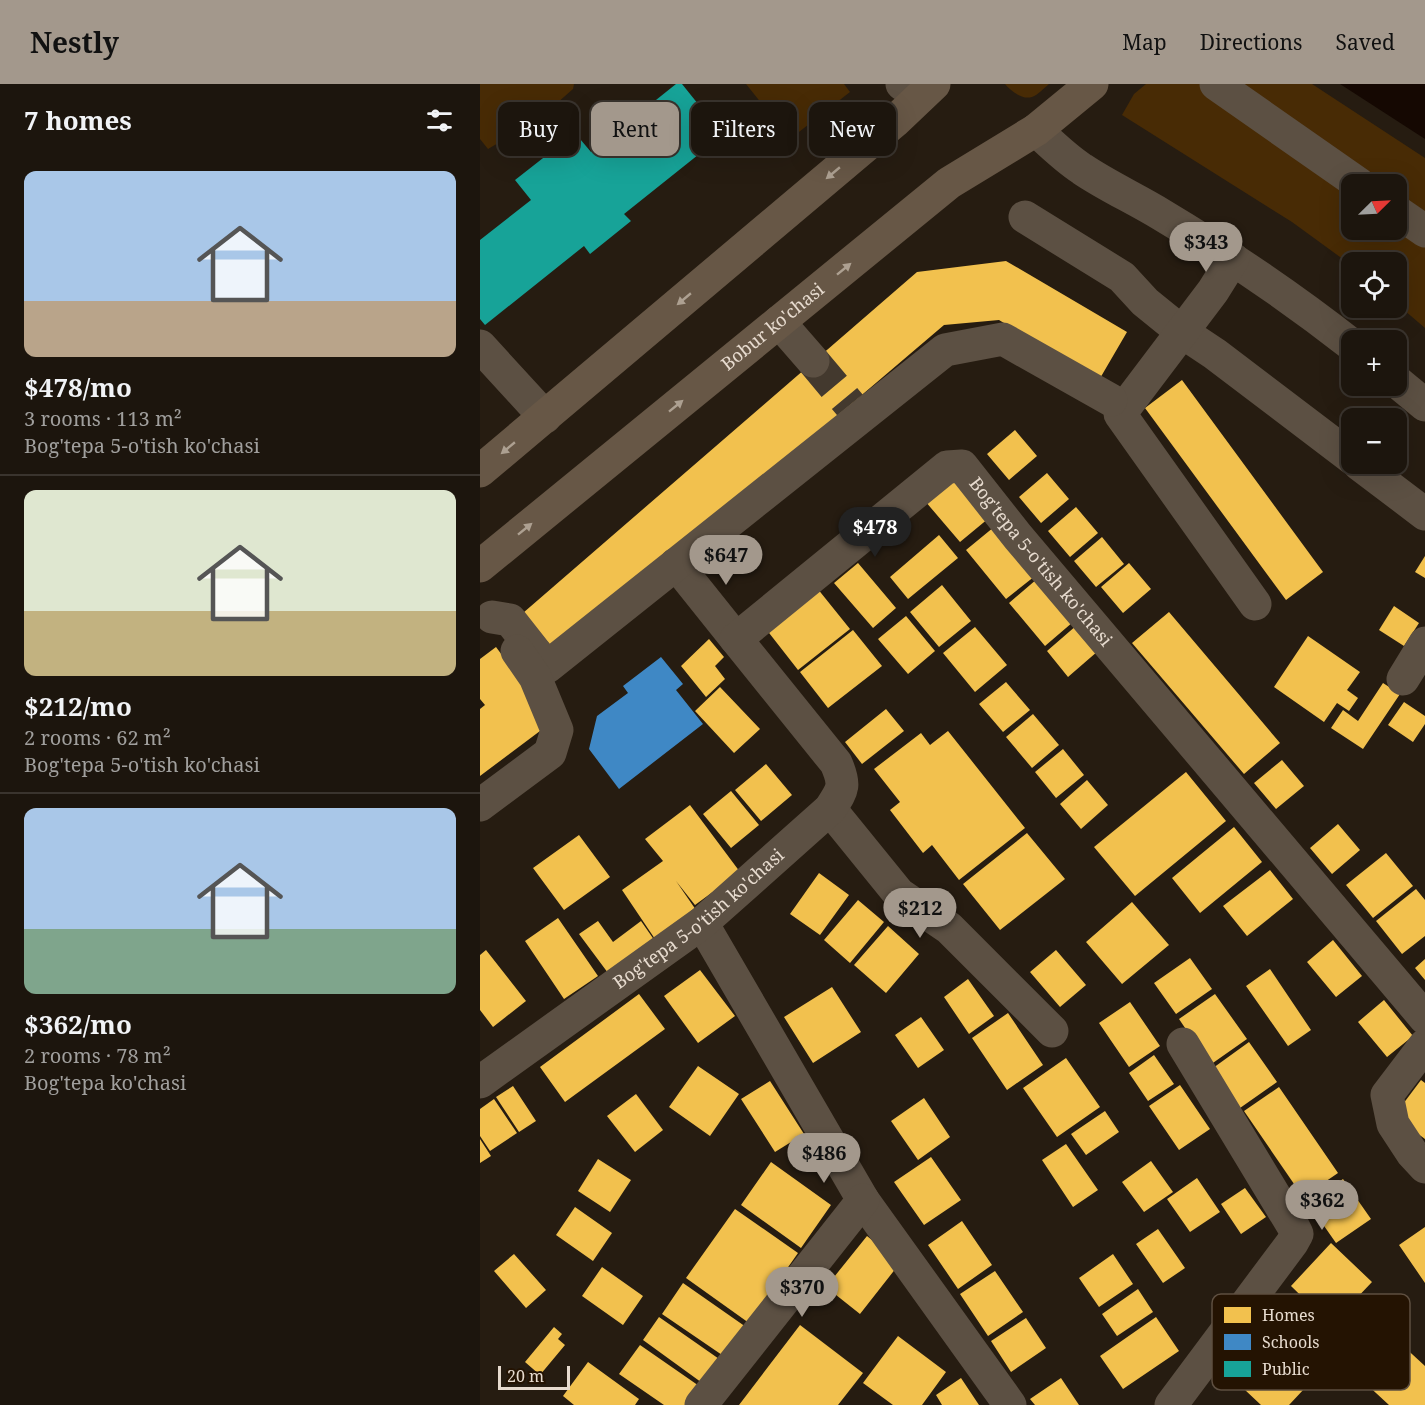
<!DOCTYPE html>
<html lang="en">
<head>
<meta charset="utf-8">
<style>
  :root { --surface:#1c150d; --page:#251e16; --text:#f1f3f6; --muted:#a09f9d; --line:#3a342e; --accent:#a3988c }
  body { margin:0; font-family:"Noto Serif",serif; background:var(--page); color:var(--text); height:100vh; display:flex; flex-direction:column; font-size:22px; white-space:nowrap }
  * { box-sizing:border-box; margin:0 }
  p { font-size:20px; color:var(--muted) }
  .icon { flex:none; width:33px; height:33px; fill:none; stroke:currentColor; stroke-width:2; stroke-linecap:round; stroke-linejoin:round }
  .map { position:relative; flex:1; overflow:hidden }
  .details { display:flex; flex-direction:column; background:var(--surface); width:480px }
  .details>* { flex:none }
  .guide { position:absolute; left:18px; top:18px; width:570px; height:54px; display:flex; gap:12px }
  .needle { width:39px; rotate:66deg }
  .tools { position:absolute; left:861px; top:90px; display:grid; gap:12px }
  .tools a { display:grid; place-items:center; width:66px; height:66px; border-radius:12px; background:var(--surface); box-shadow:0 6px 24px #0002,0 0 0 2px var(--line); font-size:30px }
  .scale { position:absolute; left:18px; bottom:15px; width:72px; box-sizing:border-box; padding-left:6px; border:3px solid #e7dbcf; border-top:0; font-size:16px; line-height:21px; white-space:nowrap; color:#e7dbcf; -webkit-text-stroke:4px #241302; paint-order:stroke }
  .price { position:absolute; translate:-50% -51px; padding:0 14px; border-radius:21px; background:var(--accent); color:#111; font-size:20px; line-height:39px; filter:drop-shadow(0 2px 3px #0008) }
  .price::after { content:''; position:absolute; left:50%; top:36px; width:18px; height:14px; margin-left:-9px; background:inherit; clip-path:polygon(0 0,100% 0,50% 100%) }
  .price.on { background:#222; color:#fff }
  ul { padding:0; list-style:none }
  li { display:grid; align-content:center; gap:12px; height:318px; padding:0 24px }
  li+li { border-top:2px solid var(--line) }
  li span { display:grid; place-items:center; height:186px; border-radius:12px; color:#555 }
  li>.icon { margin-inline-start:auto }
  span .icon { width:108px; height:108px; fill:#fffc; stroke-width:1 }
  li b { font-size:26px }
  h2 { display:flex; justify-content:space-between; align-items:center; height:72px; padding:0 24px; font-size:26px }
  .tag { padding:0 21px; border-radius:12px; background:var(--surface); box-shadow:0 6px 24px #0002,0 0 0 2px var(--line); font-size:21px; line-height:54px }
  .tag.on { background:var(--accent); color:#111 }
  header { display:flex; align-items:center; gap:36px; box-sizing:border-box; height:84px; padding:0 30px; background:var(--accent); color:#111 }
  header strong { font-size:28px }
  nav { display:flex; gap:33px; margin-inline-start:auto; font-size:21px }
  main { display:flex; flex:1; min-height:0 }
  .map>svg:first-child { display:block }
  .green { fill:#482b05; fill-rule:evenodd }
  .water { fill:#150802 }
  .homes { fill:#f2c14e }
  .schools { fill:#3f88c5 }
  .public { fill:#17a398 }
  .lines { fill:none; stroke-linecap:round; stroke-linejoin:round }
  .minor-tunnel { stroke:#43392e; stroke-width:33; stroke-dasharray:33 16; stroke-linecap:butt }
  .minor { stroke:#5c5043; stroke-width:33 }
  .major { stroke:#675746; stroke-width:33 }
  .oneway { fill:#ada091 }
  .labels { text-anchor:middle; stroke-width:6; stroke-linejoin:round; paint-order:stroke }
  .street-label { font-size:18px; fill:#e7dbcf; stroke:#241302 }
  .key { fill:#241302; stroke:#5e4f40; stroke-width:1.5 }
  .key-label { font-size:16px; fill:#e7dbcf }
</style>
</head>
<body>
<header>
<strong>Nestly</strong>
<nav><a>Map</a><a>Directions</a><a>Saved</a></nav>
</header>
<main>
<section class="details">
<h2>7 homes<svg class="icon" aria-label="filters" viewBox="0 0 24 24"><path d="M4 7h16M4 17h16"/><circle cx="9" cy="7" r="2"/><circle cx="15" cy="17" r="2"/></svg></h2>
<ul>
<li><span style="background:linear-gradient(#a9c7e8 70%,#b9a48a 0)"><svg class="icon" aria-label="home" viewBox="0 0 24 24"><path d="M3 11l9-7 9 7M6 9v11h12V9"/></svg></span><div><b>$478/mo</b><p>3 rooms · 113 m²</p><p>Bog'tepa 5-o'tish ko'chasi</p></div></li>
<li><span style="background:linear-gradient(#dfe7d0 65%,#c2b280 0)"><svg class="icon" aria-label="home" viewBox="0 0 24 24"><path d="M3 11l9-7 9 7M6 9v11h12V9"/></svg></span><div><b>$212/mo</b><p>2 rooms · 62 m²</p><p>Bog'tepa 5-o'tish ko'chasi</p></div></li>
<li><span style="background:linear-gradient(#a9c7e8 65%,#7fa58c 0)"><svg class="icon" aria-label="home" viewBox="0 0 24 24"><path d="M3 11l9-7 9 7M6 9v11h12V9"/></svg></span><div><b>$362/mo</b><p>2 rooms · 78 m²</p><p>Bog'tepa ko'chasi</p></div></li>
</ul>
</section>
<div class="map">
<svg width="945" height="1321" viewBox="0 0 945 1321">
  <rect width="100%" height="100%" fill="#261c11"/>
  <path class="green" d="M0 0H94L93 5 60 34 8 65 0 55Z
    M266 0H364L370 8 310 55Z
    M525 0H569C564 4 558 11 552 13 542 16 531 7 525 0Z
    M666 0H832L945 74V244L917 220 916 178H872L871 181 812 138 642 31 654 10ZM872 100H916V146H872Z"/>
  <path class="water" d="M860 0H945V55Z"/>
  <path class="homes" d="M526 177 647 248 619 296 519 236 464 241 78 570 43 529 437 188Z
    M702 296 843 488 806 516 665 324Z
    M535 346 557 372 529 396 507 370Z
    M567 389 589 415 561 439 539 413Z
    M474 392 509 434 480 458 445 417Z
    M596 423 618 449 590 473 568 447Z
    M514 443 555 492 526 515 486 466Z
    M459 451 478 474 428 515 410 493Z
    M622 453 644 480 616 503 594 477Z
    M945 472V494L935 488Z
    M378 479 416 524 393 544 354 499Z
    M649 479 671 505 643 529 621 503Z
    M557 495 593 538 565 562 529 519Z
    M462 501 491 537 459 563 430 528Z
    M337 504 370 545 318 586 286 545Z
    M914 522 939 539 924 562 899 546Z
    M689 528 800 659 764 690 652 559Z
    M426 532 455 567 428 590 398 555Z
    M597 541 618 567 588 593 567 567Z
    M495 543 527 581 495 608 463 569Z
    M373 546 402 582 348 624 320 588Z
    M828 552 880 588 867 606 878 614 869 627 857 619 844 638 794 603Z
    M229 555 244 573 235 582 245 595 226 613 201 582Z
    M16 563 72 638 0 692V625L5 621 0 615V575Z
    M526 598 550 626 523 648 499 620Z
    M903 599 920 610 883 665 851 644 863 626 878 637Z
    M240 603 280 645 254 669 215 627Z
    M924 618 945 632V640L933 658 908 641Z
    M406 625 424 647 382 680 365 658Z
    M553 630 579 661 552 684 526 653Z
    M468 647 545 744 479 796 452 761 443 769 410 726 420 718 394 685 441 649 450 661Z
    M583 665 604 691 576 714 555 688Z
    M802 676 824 702 796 725 774 699Z
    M286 680 312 711 281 737 255 706Z
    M706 688 746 737 655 812 614 763Z
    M607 696 628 721 601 745 580 720Z
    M251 707 279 741 251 764 223 730Z
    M210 721 260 788 215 821 196 797 216 826 175 855 142 806 183 777 165 755Z
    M858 740 880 766 852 790 830 764Z
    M754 743 782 778 720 829 692 794Z
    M547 749 585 795 520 846 483 800Z
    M99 751 130 793 84 826 53 784Z
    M906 769 933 802 893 834 866 801Z
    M790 786 813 815 767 852 743 822Z
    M339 789 369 811 340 851 310 830Z
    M936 805 945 816V852L922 870 896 837Z
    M378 816 404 838 370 879 344 856Z
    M652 818 689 861 642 900 606 858Z
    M78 834 118 892 84 915 45 857Z
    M118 837 133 858 161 837 177 860 131 893 99 850Z
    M408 842 439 870 406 909 374 881Z
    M853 856 882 892 856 913 827 878Z
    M6 866 46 917 13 943 0 926V871Z
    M576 866 606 901 580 923 550 888Z
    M710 874 732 905 696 930 674 899Z
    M945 875V896L935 884Z
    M790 885 831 946 808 962 766 902Z
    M220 886 255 932 218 959 184 912Z
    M488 895 514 932 489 950 464 913Z
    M352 903 381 948 333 979 304 933Z
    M159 910 185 945 85 1018 60 983Z
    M735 910 767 955 730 981 699 935Z
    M904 916 933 952 907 973 878 938Z
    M650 918 680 962 649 983 619 939Z
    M528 929 563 981 527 1006 492 954Z
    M441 933 464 966 438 984 415 951Z
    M769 958 797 998 760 1024 733 984Z
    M674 971 694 1000 668 1017 649 989Z
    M586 974 620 1023 577 1053 543 1004Z
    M218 982 259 1010 230 1052 189 1023Z
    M941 996 945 999V1055L914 1032Z
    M290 997 324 1050 295 1068 261 1015Z
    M700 1001 730 1045 699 1066 669 1022Z
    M33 1002 56 1037 39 1048 16 1013Z
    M799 1003 858 1089 823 1113 764 1027Z
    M156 1010 183 1046 155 1068 127 1032Z
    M444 1014 470 1053 438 1076 411 1037Z
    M14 1015 37 1049 10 1067 0 1052V1025Z
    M625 1027 639 1048 606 1071 591 1050Z
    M0 1055 11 1072 0 1079Z
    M586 1060 618 1106 593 1123 562 1076Z
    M451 1073 481 1116 444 1141 414 1098Z
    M118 1075 151 1096 130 1128 98 1107Z
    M671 1077 693 1108 664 1128 642 1098Z
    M291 1078 351 1121 321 1164 261 1121Z
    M717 1094 740 1128 710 1148 687 1115Z
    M863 1095 891 1135 856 1159 828 1119Z
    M765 1104 786 1133 761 1150 741 1120Z
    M95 1123 132 1149 113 1177 76 1151Z
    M255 1125 318 1169 269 1239 206 1194Z
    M482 1137 512 1181 478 1205 448 1161Z
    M945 1143V1199L919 1161Z
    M678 1145 705 1184 683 1199 656 1160Z
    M387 1152 420 1179 380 1230 346 1203Z
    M851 1159 892 1198 851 1241 811 1202Z
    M34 1170 66 1206 46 1224 14 1187Z
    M633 1170 653 1200 619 1223 599 1194Z
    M122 1183 163 1212 143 1241 102 1212Z
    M515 1187 543 1228 508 1252 480 1210Z
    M203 1199 266 1243 245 1273 182 1230Z
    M658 1205 673 1228 637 1252 622 1230Z
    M179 1233 242 1277 225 1301 163 1256Z
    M676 1233 699 1267 643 1305 620 1272Z
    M546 1234 566 1264 531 1288 511 1257Z
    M320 1241 383 1289 358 1321H259Z
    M791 1242 840 1288 809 1321H781L748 1290Z
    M74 1243 82 1250 78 1255 85 1261 60 1291 45 1278Z
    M418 1252 466 1288 442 1321H413L383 1299Z
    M920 1259 945 1282V1321H909L883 1297Z
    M160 1261 222 1304 210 1321H184L139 1290Z
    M108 1278 159 1315 155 1321H94L83 1312Z
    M481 1294 499 1321H462L456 1311Z
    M581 1294 599 1321H555L550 1315Z"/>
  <path class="schools" d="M181 573 203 600 196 606 223 640 139 705 109 665 117 632 148 609 143 602Z"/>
  <path class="public" d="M196 0H202L243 51 144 130 151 137 110 170 104 162 5 241 0 235V156L51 116 35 96 95 49 111 68Z"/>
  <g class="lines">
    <path class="minor-tunnel" d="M333 277 370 321"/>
    <g class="minor">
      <path d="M422 0 441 12"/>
      <path d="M736 0 879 100"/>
      <path d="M556 46C571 60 585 74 602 85 627 102 656 115 682 131 747 170 811 213 872 261"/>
      <path d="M916 127 945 147"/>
      <path d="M545 133 642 193 665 218 702 248 735 270 872 374"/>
      <path d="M753 175 733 207 640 330 775 520"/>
      <path d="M299 238 333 277"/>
      <path d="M0 262 65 333"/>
      <path d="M916 297 945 321"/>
      <path d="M879 380 945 430"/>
      <path d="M196 480 256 555"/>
      <path d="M12 533 30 536 67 583 465 266 523 255 631 316"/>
      <path d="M923 595 945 559"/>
      <path d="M0 721 70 669 77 646 55 593 37 567"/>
      <path d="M350 725 419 810 469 844 572 947"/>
      <path d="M222 839 383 1116 530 1321"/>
      <path d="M945 961 907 1011 913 1040 932 1069 945 1083"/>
      <path id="s1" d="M0 998 222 839 350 725C363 705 366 702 356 679L256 555 467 383 482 382 538 453 945 934"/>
      <path d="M221 1321 383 1116"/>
      <path d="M691 1321 812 1159 817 1150 813 1142 703 960"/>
    </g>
    <g class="major">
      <path d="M0 387 414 38 454 0"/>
      <path id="s2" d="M0 482 469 99 556 46 612 0"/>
    </g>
  </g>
  <defs><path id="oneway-solid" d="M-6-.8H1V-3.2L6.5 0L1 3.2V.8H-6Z" transform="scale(1.5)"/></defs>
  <g class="oneway">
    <use href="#oneway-solid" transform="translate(353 89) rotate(140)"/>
    <use href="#oneway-solid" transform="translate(364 185) rotate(-39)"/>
    <use href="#oneway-solid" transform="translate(204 215) rotate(140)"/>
    <use href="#oneway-solid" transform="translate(196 322) rotate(-39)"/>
    <use href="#oneway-solid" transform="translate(28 364) rotate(140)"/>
    <use href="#oneway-solid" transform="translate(45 445) rotate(-39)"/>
  </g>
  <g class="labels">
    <g class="street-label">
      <text dy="6" stroke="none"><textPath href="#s2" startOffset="378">Bobur ko'chasi</textPath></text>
      <text dy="6" stroke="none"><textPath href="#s1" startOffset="1065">Bog'tepa 5-o'tish ko'chasi</textPath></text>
      <text dy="6" stroke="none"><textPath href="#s1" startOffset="273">Bog'tepa 5-o'tish ko'chasi</textPath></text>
    </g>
  </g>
  <rect x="732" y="1210" width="198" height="96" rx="9" class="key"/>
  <rect x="744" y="1223" width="27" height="16" fill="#f2c14e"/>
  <rect x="744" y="1250" width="27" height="16" fill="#3f88c5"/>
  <rect x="744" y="1277" width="27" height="16" fill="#17a398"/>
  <g class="key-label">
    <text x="782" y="1237">Homes</text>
    <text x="782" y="1264">Schools</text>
    <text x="782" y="1291">Public</text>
  </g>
</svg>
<div class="tools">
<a><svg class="needle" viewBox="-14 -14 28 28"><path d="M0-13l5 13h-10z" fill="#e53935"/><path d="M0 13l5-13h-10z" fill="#a09f9d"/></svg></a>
<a><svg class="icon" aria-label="locate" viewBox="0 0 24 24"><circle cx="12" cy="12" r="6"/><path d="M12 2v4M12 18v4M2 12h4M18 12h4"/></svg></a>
<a>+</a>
<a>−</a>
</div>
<div class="scale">20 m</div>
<b class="price" style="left:726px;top:189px">$343</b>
<b class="price on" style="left:395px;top:474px">$478</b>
<b class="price" style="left:246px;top:502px">$647</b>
<b class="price" style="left:440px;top:855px">$212</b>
<b class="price" style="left:344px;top:1100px">$486</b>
<b class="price" style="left:842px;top:1147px">$362</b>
<b class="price" style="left:322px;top:1234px">$370</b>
<div class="guide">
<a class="tag">Buy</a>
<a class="tag on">Rent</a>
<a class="tag">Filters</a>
<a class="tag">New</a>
</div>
</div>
</main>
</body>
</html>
